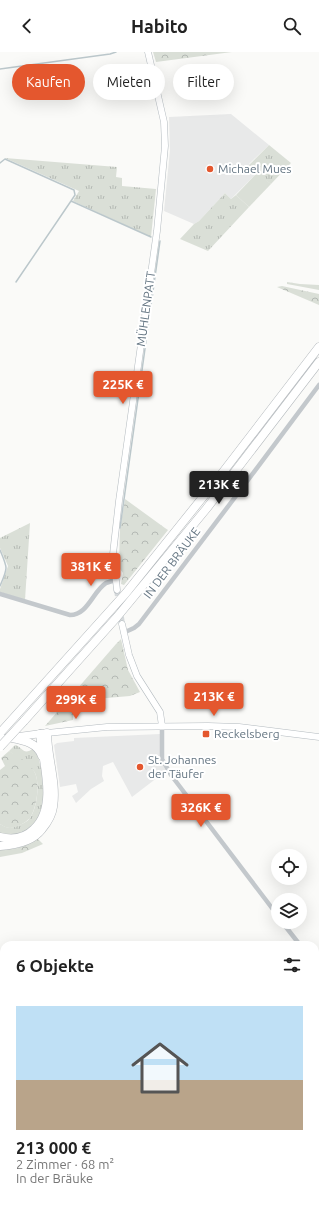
<!DOCTYPE html>
<html lang="de">
<head>
<meta charset="utf-8">
<style>
  :root { --surface:#fff; --page:#f2f2f2; --text:#222; --muted:#767676; --line:#e0e0e0; --accent:#e4572e }
  body { margin:0; font-family:Ubuntu,sans-serif; background:var(--page); color:var(--text); height:100vh; display:flex; flex-direction:column; font-size:15px; white-space:nowrap }
  * { box-sizing:border-box; margin:0 }
  p { font-size:13px; color:var(--muted) }
  .icon { flex:none; width:22px; height:22px; fill:none; stroke:currentColor; stroke-width:2; stroke-linecap:round; stroke-linejoin:round }
  .map { position:relative; flex:1; overflow:hidden }
  .details { position:absolute; left:0px; top:889px; width:319px; height:268px; display:flex; flex-direction:column; background:var(--surface); border-radius:12px 12px 0 0; box-shadow:0 4px 16px #0002 }
  .details>* { flex:none }
  .hud { position:absolute; left:12px; top:12px; width:295px; height:36px; display:flex; gap:8px }
  .tools { position:absolute; left:271px; top:797px; display:grid; gap:8px }
  .tools a { display:grid; place-items:center; width:36px; height:36px; border-radius:50%; background:var(--surface); box-shadow:0 4px 16px #0002; font-size:20px }
  .price { position:absolute; translate:-50% -34px; padding:0 9px; border-radius:4px; background:var(--accent); color:#fff; font-size:13px; line-height:26px; filter:drop-shadow(0 1px 2px #0008) }
  .price::after { content:''; position:absolute; left:50%; top:24px; width:12px; height:9px; margin-left:-6px; background:inherit; clip-path:polygon(0 0,100% 0,50% 100%) }
  .price.current { background:#222; color:#fff }
  ul { padding:0; list-style:none }
  li { display:grid; align-content:center; gap:8px; height:212px; padding:0 16px }
  li+li { border-top:1px solid var(--line) }
  li span { display:grid; place-items:center; height:124px; border-radius:0px; color:#555 }
  li>.icon { margin-inline-start:auto }
  span .icon { width:72px; height:72px; fill:#fffc; stroke-width:1 }
  li b { font-size:17px }
  h2 { display:flex; justify-content:space-between; align-items:center; height:48px; padding:0 16px; font-size:17px }
  .chip { padding:0 14px; border-radius:18px; background:var(--surface); box-shadow:0 4px 16px #0002; font-size:14px; line-height:36px }
  .chip.current { background:var(--accent); color:#fff }
  header { display:flex; justify-content:space-between; align-items:center; height:52px; padding:0 16px; background:var(--surface); font-size:18px; font-weight:600 }
  .map>svg:first-child { display:block }
  .built { fill:#e8e9e9 }
  .grass { fill:url(#grass-tufts) }
  .forest { fill:url(#forest-crowns) }
  .garden { fill:#dadfd7 }
  .lines { fill:none; stroke-linecap:round; stroke-linejoin:round }
  .stream { stroke:#bbc7cb; stroke-width:1.5 }
  .secondary-tunnel { stroke:#d5d9db; stroke-width:6; stroke-dasharray:6 3; stroke-linecap:butt }
  .secondary-casing { stroke:#b3babf; stroke-width:7 }
  .primary-casing { stroke:#b5babe; stroke-width:8 }
  .highway-casing { stroke:#b4b9bd; stroke-width:9 }
  .street { stroke:#c3c8cc; stroke-width:4.5 }
  .secondary { stroke:#fff; stroke-width:6 }
  .primary { stroke:#fff; stroke-width:7 }
  .highway { stroke:#fff; stroke-width:8 }
  .highway-bridge-casing { stroke:#b4b9bd; stroke-width:9; stroke-linecap:butt }
  .highway-bridge { stroke:#fff; stroke-width:8 }
  .poi-dot { fill:#e4572e; stroke:#fff; stroke-width:1.5 }
  .labels { text-anchor:middle; stroke-width:4; stroke-linejoin:round; paint-order:stroke }
  .poi-label { font-size:12px; fill:#657683; stroke:#fff; text-anchor:start }
  .street-label { font-size:12px; fill:#657683; stroke:#fff }
</style>
</head>
<body>
<header><svg class="icon" aria-label="back" viewBox="0 0 24 24"><path d="M15 5l-7 7 7 7"/></svg>Habito<svg class="icon" aria-label="search" viewBox="0 0 24 24"><circle cx="10" cy="10" r="6"/><path d="M15 15l6 6"/></svg></header>
<div class="map">
<svg width="319" height="1157" viewBox="0 0 319 1157">
  <defs>
    <pattern id="grass-tufts" width="24" height="20" patternUnits="userSpaceOnUse"><rect width="24" height="20" fill="#dadfd7"/><path d="M3 7l-1-3M5 7V3M7 7l1-3M15 17l-1-3M17 17v-4M19 17l1-3" fill="none" stroke="#b4b9b4"/></pattern>
    <pattern id="forest-crowns" width="20" height="18" patternUnits="userSpaceOnUse"><rect width="20" height="18" fill="#dadfd7"/><path d="M2 6a3 3 0 1 1 6 0M12 15a3 3 0 1 1 6 0" fill="none" stroke="#b4b9b4"/></pattern>
  </defs>
  <rect width="100%" height="100%" fill="#fafaf8"/>
  <path class="built" d="M231 62 269 93 249 112 257 121 231 147 225 141 199 169 194 172 164 159 170 98 169 65Z
    M160 682V707L166 719 132 745 113 710 103 714 102 724 104 729 91 737 76 751 72 744 78 740 76 732 60 735 54 693 57 691 74 689V686Z"/>
  <path class="grass" d="M269 93 291 111 271 132 258 123 249 113Z
    M5 106 117 115 116 125 122 126V134L156 137 151 185 73 149 79 139Z
    M225 141 231 147 236 143 249 155 208 199 180 187 194 172 199 169Z
    M30 471 25 548 0 540V537L8 514 0 496V486Z
    M15 693C24 696 23 704 34 696L37 700 44 728 45 754 36 772 19 783H0V772C6 776 10 777 17 774 22 772 27 770 30 766 37 756 40 732 35 721 32 715 15 704 9 699Z
    M185 1153H246L251 1157H189Z"/>
  <path class="forest" d="M153 0H232L156 10Z
    M287 230 300 232 319 233V238L287 232Z
    M282 234 319 242V253L277 235Z
    M125 447 165 476 168 478 124 533 121 532 123 521 120 517 119 511 120 477Z
    M121 587 128 618 140 640 130 644 72 649V656H68L69 660H73V668L45 674 116 592Z
    M9 699C18 705 30 710 35 721 40 732 37 755 30 766 27 769 24 771 20 773 12 777 7 777 0 772V718L5 714 1 706Z
    M37 786 43 792 22 801 0 805V798L18 796Z"/>
  <path class="garden" d="M257 121 271 132 249 155 236 143Z"/>
  <g class="lines">
    <path class="stream" d="M0 17 110 2 116 0
      M0 111 5 107 74 138 75 143 71 149 151 185
      M16 230 71 149
      M120 476 160 189
      M0 498C8 517 8 515 0 534
      M0 958 4 961
      M248 1153 253 1157"/>
    <path class="secondary-tunnel" d="M117 538 122 572"/>
    <g class="secondary-casing">
      <path id="secondary" d="M117 538 113 502 119 449 157 179 165 94 164 70 148 0
        M122 572 129 603 137 624 160 660 162 674
        M47 681 107 675 208 674 239 675 319 685"/>
    </g>
    <g class="primary-casing">
      <path id="primary" d="M0 687 45 681"/>
    </g>
    <g class="highway-casing">
      <path id="highway" d="M24 669 117 565 207 456 319 310
        M0 681 126 541 223 420 319 295
        M12 686C23 688 38 691 42 704
        M0 785C12 788 25 786 34 777 58 755 43 710 40 682
        M0 794C15 793 33 789 42 777 47 771 52 763 53 755 57 731 47 705 47 681"/>
    </g>
    <path class="street" d="M0 542 70 563C88 563 93 539 106 531 109 530 112 529 115 528
      M123 581 134 576 139 572 242 436 319 333
      M162 674V707L171 723 278 864
      M282 870 300 893
      M315 912 319 918
      M315 940 319 936
      M0 1130 4 1132
      M71 1153 75 1157"/>
    <use href="#secondary" class="secondary"/>
    <use href="#primary" class="primary"/>
    <use href="#highway" class="highway"/>
    <g class="highway-bridge-casing">
      <path id="highway-bridge" d="M0 695 24 669"/>
    </g>
    <use href="#highway-bridge" class="highway-bridge"/>
  </g>
  <g class="poi-dot">
    <circle cx="210" cy="117" r="4"/>
    <rect x="202" y="678" width="8" height="8" rx="2"/>
    <circle cx="140" cy="715" r="4"/>
  </g>
  <g class="labels">
    <g class="poi-label">
      <text x="218" y="121">Michael Mues</text>
      <text x="214" y="686">Reckelsberg</text>
      <text x="148" y="712">St. Johannes<tspan x="148" dy="14">der Täufer</tspan></text>
    </g>
    <g class="street-label">
      <text transform="translate(146 257) rotate(-82)" y="4">MÜHLENPATT</text>
      <text transform="translate(172 511) rotate(-53)" y="4">IN DER BRÄUKE</text>
    </g>
  </g>
</svg>
<div class="tools">
<a><svg class="icon" aria-label="locate" viewBox="0 0 24 24"><circle cx="12" cy="12" r="6"/><path d="M12 2v4M12 18v4M2 12h4M18 12h4"/></svg></a>
<a><svg class="icon" aria-label="layers" viewBox="0 0 24 24"><path d="M12 4l9 5-9 5-9-5zM3 14l9 5 9-5"/></svg></a>
</div>
<b class="price" style="left:123px;top:353px">225K €</b>
<b class="price current" style="left:219px;top:453px">213K €</b>
<b class="price" style="left:91px;top:535px">381K €</b>
<b class="price" style="left:214px;top:665px">213K €</b>
<b class="price" style="left:76px;top:668px">299K €</b>
<b class="price" style="left:201px;top:776px">326K €</b>
<div class="hud">
<a class="chip current">Kaufen</a>
<a class="chip">Mieten</a>
<a class="chip">Filter</a>
</div>
<section class="details">
<h2>6 Objekte<svg class="icon" aria-label="filters" viewBox="0 0 24 24"><path d="M4 7h16M4 17h16"/><circle cx="9" cy="7" r="2"/><circle cx="15" cy="17" r="2"/></svg></h2>
<ul>
<li><span style="background:linear-gradient(#bfe0f5 60%,#b9a48a 0)"><svg class="icon" aria-label="home" viewBox="0 0 24 24"><path d="M3 11l9-7 9 7M6 9v11h12V9"/></svg></span><div><b>213 000 €</b><p>2 Zimmer · 68 m²</p><p>In der Bräuke</p></div></li>
</ul>
</section>
</div>
</body>
</html>
